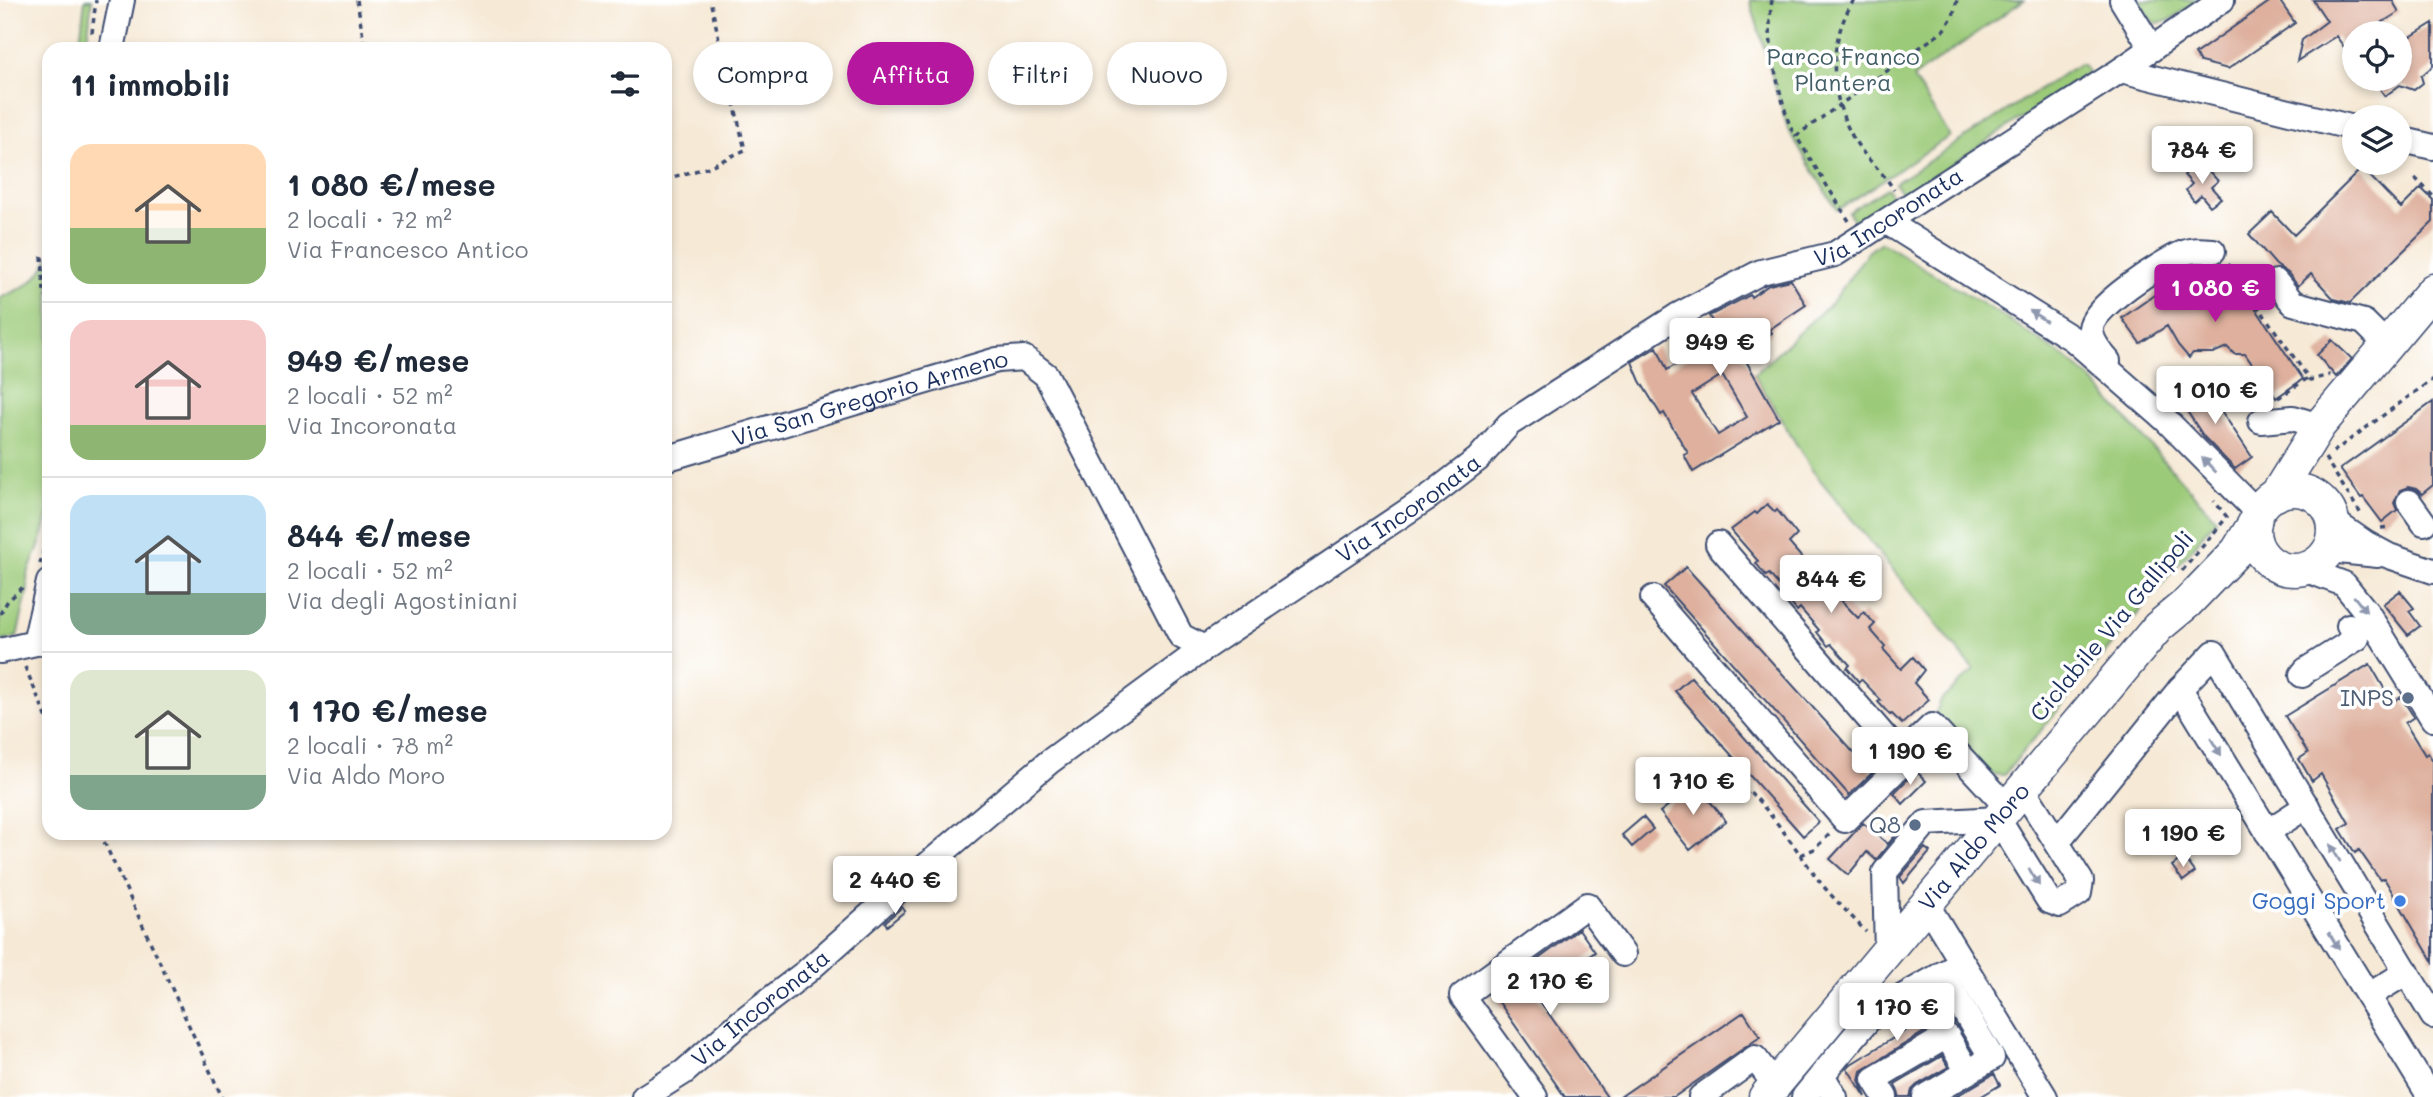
<!DOCTYPE html>
<html lang="it">
<head>
<meta charset="utf-8">
<style>
  :root { --surface:#fff; --page:#f2f2f3; --text:#1f2937; --muted:#747a83; --line:#e0e1e3; --accent:#b5179e }
  body { margin:0; font-family:Mali,sans-serif; background:var(--page); color:var(--text); height:100vh; display:flex; flex-direction:column; font-size:26px; white-space:nowrap }
  * { box-sizing:border-box; margin:0 }
  p { font-size:23px; color:var(--muted) }
  .icon { flex:none; width:38px; height:38px; fill:none; stroke:currentColor; stroke-width:2; stroke-linecap:round; stroke-linejoin:round }
  .map { position:relative; flex:1; overflow:hidden }
  .details { position:absolute; left:42px; top:42px; width:630px; height:798px; display:flex; flex-direction:column; background:var(--surface); border-radius:21px; box-shadow:0 4px 10px #0003 }
  .details>* { flex:none }
  .banner { position:absolute; left:693px; top:42px; width:665px; height:63px; display:flex; gap:14px }
  .buttons { position:absolute; left:2342px; top:21px; display:grid; gap:14px }
  .buttons a { display:grid; place-items:center; width:70px; height:70px; border-radius:50%; background:var(--surface); box-shadow:0 4px 10px #0003; font-size:35px }
  .price { position:absolute; translate:-50% -60px; padding:0 16px; border-radius:7px; background:#fff; color:#222; font-size:23px; line-height:46px; filter:drop-shadow(0 2px 4px #0008) }
  .price::after { content:''; position:absolute; left:50%; top:42px; width:21px; height:16px; margin-left:-10px; background:inherit; clip-path:polygon(0 0,100% 0,50% 100%) }
  .price.current { background:var(--accent); color:#fff }
  ul { padding:0; list-style:none }
  li { display:flex; align-items:center; gap:21px; height:175px; padding:0 28px }
  li+li { border-top:2px solid var(--line) }
  li span { display:grid; place-items:center; flex:none; width:196px; height:140px; border-radius:21px; color:#555 }
  li>.icon { margin-inline-start:auto }
  span .icon { width:84px; height:84px; fill:#fffc; stroke-width:1 }
  li b { font-size:30px }
  h2 { display:flex; justify-content:space-between; align-items:center; height:84px; padding:0 28px; font-size:30px }
  .pill { padding:0 24px; border-radius:32px; background:var(--surface); box-shadow:0 4px 10px #0003; font-size:24px; line-height:63px }
  .pill.current { background:var(--accent); color:#fff }
  .map>svg:first-child { display:block }
  .green { fill:#9bca78; stroke:#5b7c6b; stroke-width:2 }
  .building { fill:#deb09d; fill-rule:evenodd }
  .lines { fill:none; stroke-linecap:round; stroke-linejoin:round }
  .minor-casing { stroke:#3c4b70; stroke-width:28 }
  .major-casing { stroke:#3c4b70; stroke-width:35 }
  .path { stroke:#3c4b70; stroke-width:3.5; stroke-dasharray:5 5; stroke-linecap:butt }
  .minor { stroke:#fff; stroke-width:24 }
  .major { stroke:#fff; stroke-width:32 }
  .oneway { fill:#8d97ae }
  .service-dot { fill:#5c6f8a; stroke:#fff; stroke-width:2.5 }
  .shop-dot { fill:#3f7fe0; stroke:#fff; stroke-width:2.5 }
  .labels { text-anchor:middle; stroke-width:7; stroke-linejoin:round; paint-order:stroke }
  .park-label { font-size:23px; fill:#415e66; stroke:#fff }
  .street-label { font-size:23px; fill:#1b2f5e; stroke:#fff }
  .service-label { font-size:23px; fill:#4e5e75; stroke:#fff; text-anchor:end }
  .shop-label { font-size:23px; fill:#366cbe; stroke:#fff; text-anchor:end }
</style>
</head>
<body>
<div class="map">
<svg width="2433" height="1097" viewBox="0 0 2433 1097">
  <rect width="100%" height="100%" fill="#fff"/>
  <filter id="ink" filterUnits="userSpaceOnUse"><feTurbulence type="fractalNoise" baseFrequency=".0143" numOctaves="2"/><feDisplacementMap in="SourceGraphic" scale="14" xChannelSelector="R" yChannelSelector="G"/><feConvolveMatrix kernelMatrix="1 2 1 2 8 2 1 2 1" color-interpolation-filters="sRGB"/></filter>
  <filter id="wash" filterUnits="userSpaceOnUse"><feTurbulence type="fractalNoise" baseFrequency=".00686" numOctaves="4" result="noise"/><feDisplacementMap in="SourceGraphic" scale="28" xChannelSelector="R" yChannelSelector="G"/><feGaussianBlur stdDeviation="1.57" result="paint"/><feColorMatrix in="noise" values="0 0 0 0 0 0 0 0 0 0 0 0 0 0 0 0 0 1.4 0 .05"/><feComposite in="paint" operator="in"/></filter>
  <g filter="url(#wash)">
    <rect width="100%" height="100%" fill="#f6e9d5"/>
    <path class="green" d="M85 0H92L86 49H79Z
      M1750 0H2024L1913 78 1950 136 1837 210 1788 130Z
      M2139 0H2198L2170 20 2157 24 2152 21Z
      M2079 64 2083 65 2088 72C2078 80 2065 87 2056 96 2044 106 2034 117 2018 120L1904 197 1895 183Z
      M1887 188 1896 202 1860 227 1848 212Z
      M1881 242 2009 320 2066 358 2091 379 2216 519 2004 775 1984 774 1934 717 1941 700 1974 670 1812 470 1754 374 1834 300 1867 253Z
      M49 256V512L42 538 27 576 28 589 17 637 0 642V298C21 289 42 280 49 256Z"/>
    <g id="blocks">
      <path class="building" d="M2272 0H2279L2295 23 2228 69 2200 62 2195 54Z
        M2313 0H2392L2399 12 2365 33H2354V41L2344 47 2336 36 2297 61 2302 40 2327 21Z
        M2433 23V66L2421 76 2423 83 2414 90 2400 85 2385 96 2373 79H2399V44Z
        M2194 167 2201 175 2208 170 2218 181 2211 187 2221 198 2210 206 2201 195 2194 201 2186 190 2192 184 2184 175Z
        M2362 168 2401 208 2421 188 2433 200V222L2350 303 2334 299 2311 274 2298 286 2288 273 2276 265 2249 234 2272 212 2294 235Z
        M2201 265 2224 269 2228 267 2303 379 2276 398 2245 354H2234L2227 347 2213 353H2193L2189 358 2178 345 2167 326 2140 343 2122 318 2184 274 2202 269Z
        M1791 280 1806 305 1770 329 1772 333 1741 352 1779 419 1693 472 1684 455 1688 453 1664 413 1661 415 1640 381 1632 362 1657 347 1667 370 1718 339 1711 328 1715 326 1709 316 1750 295 1751 297 1769 285ZM1722 375 1747 417 1718 435 1692 394Z
        M2332 340 2352 359 2336 377 2317 355Z
        M2202 382 2252 457 2235 469 2204 437 2179 399Z
        M2433 402V485L2422 494 2416 489 2408 487 2400 490 2394 503 2397 510 2382 522 2363 497 2361 498 2340 469Z
        M1767 504 1775 512 1777 510 1797 535 1789 543 1815 573 1858 618 1864 612 1875 624 1870 629 1885 646 1883 649 1901 669 1913 657 1924 670 1914 683 1929 700 1902 724 1892 714 1890 715 1878 702 1881 700 1861 679 1859 682 1847 668 1850 665 1831 644 1828 646 1817 632 1819 630 1800 608 1797 611 1786 598 1788 595 1769 574 1766 576 1756 563 1758 561 1731 530 1755 512 1757 514Z
        M1686 567 1872 773 1849 795 1664 586Z
        M2400 591 2414 608 2409 611 2420 626 2408 635 2383 604Z
        M2370 664 2392 702 2401 697 2414 717 2405 723 2425 755 2428 753 2433 761V962L2384 878 2380 880 2359 850 2355 853 2340 829 2349 823 2321 774 2312 781 2299 759 2308 753 2285 716Z
        M1691 677 1819 822 1803 836 1675 691Z
        M1913 768 1926 781 1903 804 1894 793 1909 778Z
        M1696 784 1726 821 1690 850 1660 812Z
        M1643 817 1653 829 1632 847 1622 835Z
        M1863 823 1888 844 1902 828 1876 860 1867 852 1848 875 1830 859Z
        M1925 848 1930 852 1904 883 1900 877Z
        M2184 857 2195 872 2183 881 2172 866Z
        M902 907 905 911 887 926 885 922Z
        M1579 929 1595 952 1535 994 1607 1097H1565L1494 995 1503 988 1502 986Z
        M1944 1007 1954 1023 1946 1021 1939 1023 1861 1071 1859 1080 1866 1097 1847 1068 1851 1064Z
        M1744 1012 1760 1037 1674 1097H1620Z
        M1942 1056 1948 1067 1917 1085 1912 1090 1910 1097H1900L1895 1084Z
        M1994 1074 2000 1085 1980 1097H1955Z"/>
    </g>
  </g>
  <g filter="url(#ink)">
    <use href="#blocks" fill-opacity="0" stroke="#3c4b70" stroke-width="2"/>
    <g class="lines">
      <g class="minor-casing">
        <g id="minor">
          <path d="M2122 0 2152 49"/>
          <path d="M112 49 122 0"/>
          <path d="M2121 70 2354 128"/>
          <path d="M2399 139 2433 147"/>
          <path d="M1887 222 2073 339 2166 420 2258 513"/>
          <path d="M2276 282 2293 303 2364 322 2387 345"/>
          <path d="M2108 361C2101 353 2090 339 2091 328 2093 306 2161 263 2181 254 2192 249 2202 250 2213 251"/>
          <path d="M2261 421 2293 418 2319 426"/>
          <path id="s1" d="M665 459 997 360 1024 358 1046 375 1181 636 1204 648"/>
          <path d="M2409 502 2424 523"/>
          <path d="M2333 521 2365 543 2389 556 2433 571"/>
          <path d="M1718 544 1901 756 1932 726 2008 808"/>
          <path d="M2329 550 2378 555"/>
          <path d="M2304 569 2344 584 2368 614 2433 719"/>
          <path d="M1653 598 1845 820 1898 768 1901 756"/>
          <path d="M35 643 49 582"/>
          <path d="M0 651 49 640"/>
          <path d="M2302 675 2306 670 2357 638 2349 626"/>
          <path d="M2180 689 2430 1097"/>
          <path d="M2267 832 2307 806"/>
          <path d="M2057 842 2180 689 2214 653 2433 1016"/>
          <path d="M1927 905 2045 1097"/>
          <path d="M1887 953 1885 872 1926 823 1998 819 2049 901 2060 905 2079 893 2081 881 2023 789"/>
          <path d="M2368 996 2407 972"/>
          <path d="M1822 1075 1874 1013 1962 963"/>
          <path id="s2" d="M644 1097 684 1072 742 1021 806 972 905 884 1049 762 1204 648 1430 496 1478 459 1509 424 1677 316 1761 272 1835 254 2121 70 2222 0"/>
          <path d="M1535 1097 1462 996 1587 905 1623 954"/>
          <path d="M1701 1097 1755 1058 1775 1085"/>
          <path d="M1804 1097 1822 1075 1835 1097"/>
          <path d="M1885 1097 1874 1079 1947 1036 1968 1072"/>
          <path d="M1925 1097 1992 1058 1942 974"/>
        </g>
      </g>
      <g class="major-casing">
        <g id="major">
          <circle cx="2294" cy="530" r="40"/>
          <path d="M2276 495 2319 426 2433 290"/>
          <path id="s3" d="M1765 1097 2158 627 2187 603 2237 551 2255 522"/>
        </g>
      </g>
      <path class="path" d="M357 0 365 49
        M1772 0C1765 43 1778 86 1790 127L1796 136
        M1854 0C1826 44 1829 100 1857 144 1868 161 1884 173 1894 190
        M92 33 96 0
        M2415 178 2433 196
        M665 179 706 168 745 150 710 0
        M1849 221 1796 136 1943 31 1953 16 1957 0
        M42 256 44 291 49 302
        M2228 264 2310 380 2330 375
        M2278 398 2308 378
        M2333 452 2433 379
        M2325 458 2361 514
        M2381 528 2391 527
        M40 564 49 529
        M2182 571 2227 517 2214 501
        M0 614 7 602 26 584
        M25 667 49 723
        M1716 792 1727 784 1737 783C1754 787 1802 857 1814 874 1829 895 1849 913 1866 932
        M100 833 222 1097
        M1801 855 1814 849 1830 834"/>
      <use href="#minor" class="minor"/>
      <use href="#major" class="major"/>
    </g>
    <defs><path id="oneway-solid" d="M-6-.8H1V-3.2L6.5 0L1 3.2V.8H-6Z" transform="scale(1.75)"/></defs>
    <g class="oneway">
      <use href="#oneway-solid" transform="translate(2038 316) rotate(-147)"/>
      <use href="#oneway-solid" transform="translate(2209 465) rotate(-134)"/>
      <use href="#oneway-solid" transform="translate(2360 604) rotate(51)"/>
      <use href="#oneway-solid" transform="translate(2216 747) rotate(58)"/>
      <use href="#oneway-solid" transform="translate(2335 853) rotate(-121)"/>
      <use href="#oneway-solid" transform="translate(2034 877) rotate(59)"/>
      <use href="#oneway-solid" transform="translate(2334 941) rotate(59)"/>
    </g>
  </g>
  <g class="service-dot">
    <circle cx="2408" cy="698" r="7"/>
    <circle cx="1915" cy="825" r="7"/>
  </g>
  <circle class="shop-dot" cx="2400" cy="901" r="7"/>
  <g class="labels">
    <g class="park-label">
      <text x="1843" y="65">Parco Franco<tspan x="1843" dy="26">Plantera</tspan></text>
    </g>
    <g class="street-label">
      <text dy="8" stroke="none"><textPath href="#s2" startOffset="1533">Via Incoronata</textPath></text>
      <text dy="8" stroke="none"><textPath href="#s1" startOffset="214">Via San Gregorio Armeno</textPath></text>
      <text dy="8" stroke="none"><textPath href="#s2" startOffset="966">Via Incoronata</textPath></text>
      <text transform="translate(2112 626) rotate(-50)" y="8">Ciclabile Via Gallipoli</text>
      <text dy="8" stroke="none"><textPath href="#s3" startOffset="326">Via Aldo Moro</textPath></text>
      <text dy="8" stroke="none"><textPath href="#s2" startOffset="147">Via Incoronata</textPath></text>
    </g>
    <g class="service-label">
      <text x="2394" y="706">INPS</text>
      <text x="1901" y="833">Q8</text>
    </g>
    <g class="shop-label">
      <text x="2386" y="909">Goggi Sport</text>
    </g>
  </g>
</svg>
<div class="buttons">
<a><svg class="icon" aria-label="locate" viewBox="0 0 24 24"><circle cx="12" cy="12" r="6"/><path d="M12 2v4M12 18v4M2 12h4M18 12h4"/></svg></a>
<a><svg class="icon" aria-label="layers" viewBox="0 0 24 24"><path d="M12 4l9 5-9 5-9-5zM3 14l9 5 9-5"/></svg></a>
</div>
<b class="price" style="left:2202px;top:186px">784 €</b>
<b class="price current" style="left:2215px;top:324px">1 080 €</b>
<b class="price" style="left:1720px;top:378px">949 €</b>
<b class="price" style="left:2215px;top:426px">1 010 €</b>
<b class="price" style="left:1831px;top:615px">844 €</b>
<b class="price" style="left:1910px;top:787px">1 190 €</b>
<b class="price" style="left:1693px;top:817px">1 710 €</b>
<b class="price" style="left:2183px;top:869px">1 190 €</b>
<b class="price" style="left:895px;top:916px">2 440 €</b>
<b class="price" style="left:1550px;top:1017px">2 170 €</b>
<b class="price" style="left:1897px;top:1043px">1 170 €</b>
<div class="banner">
<a class="pill">Compra</a>
<a class="pill current">Affitta</a>
<a class="pill">Filtri</a>
<a class="pill">Nuovo</a>
</div>
<section class="details">
<h2>11 immobili<svg class="icon" aria-label="filters" viewBox="0 0 24 24"><path d="M4 7h16M4 17h16"/><circle cx="9" cy="7" r="2"/><circle cx="15" cy="17" r="2"/></svg></h2>
<ul>
<li><span style="background:linear-gradient(#ffd9b3 60%,#8fb573 0)"><svg class="icon" aria-label="home" viewBox="0 0 24 24"><path d="M3 11l9-7 9 7M6 9v11h12V9"/></svg></span><div><b>1 080 €/mese</b><p>2 locali · 72 m²</p><p>Via Francesco Antico</p></div></li>
<li><span style="background:linear-gradient(#f6c9c9 75%,#8fb573 0)"><svg class="icon" aria-label="home" viewBox="0 0 24 24"><path d="M3 11l9-7 9 7M6 9v11h12V9"/></svg></span><div><b>949 €/mese</b><p>2 locali · 52 m²</p><p>Via Incoronata</p></div></li>
<li><span style="background:linear-gradient(#bfe0f5 70%,#7fa58c 0)"><svg class="icon" aria-label="home" viewBox="0 0 24 24"><path d="M3 11l9-7 9 7M6 9v11h12V9"/></svg></span><div><b>844 €/mese</b><p>2 locali · 52 m²</p><p>Via degli Agostiniani</p></div></li>
<li><span style="background:linear-gradient(#dfe7d0 75%,#7fa58c 0)"><svg class="icon" aria-label="home" viewBox="0 0 24 24"><path d="M3 11l9-7 9 7M6 9v11h12V9"/></svg></span><div><b>1 170 €/mese</b><p>2 locali · 78 m²</p><p>Via Aldo Moro</p></div></li>
</ul>
</section>
</div>
</body>
</html>
